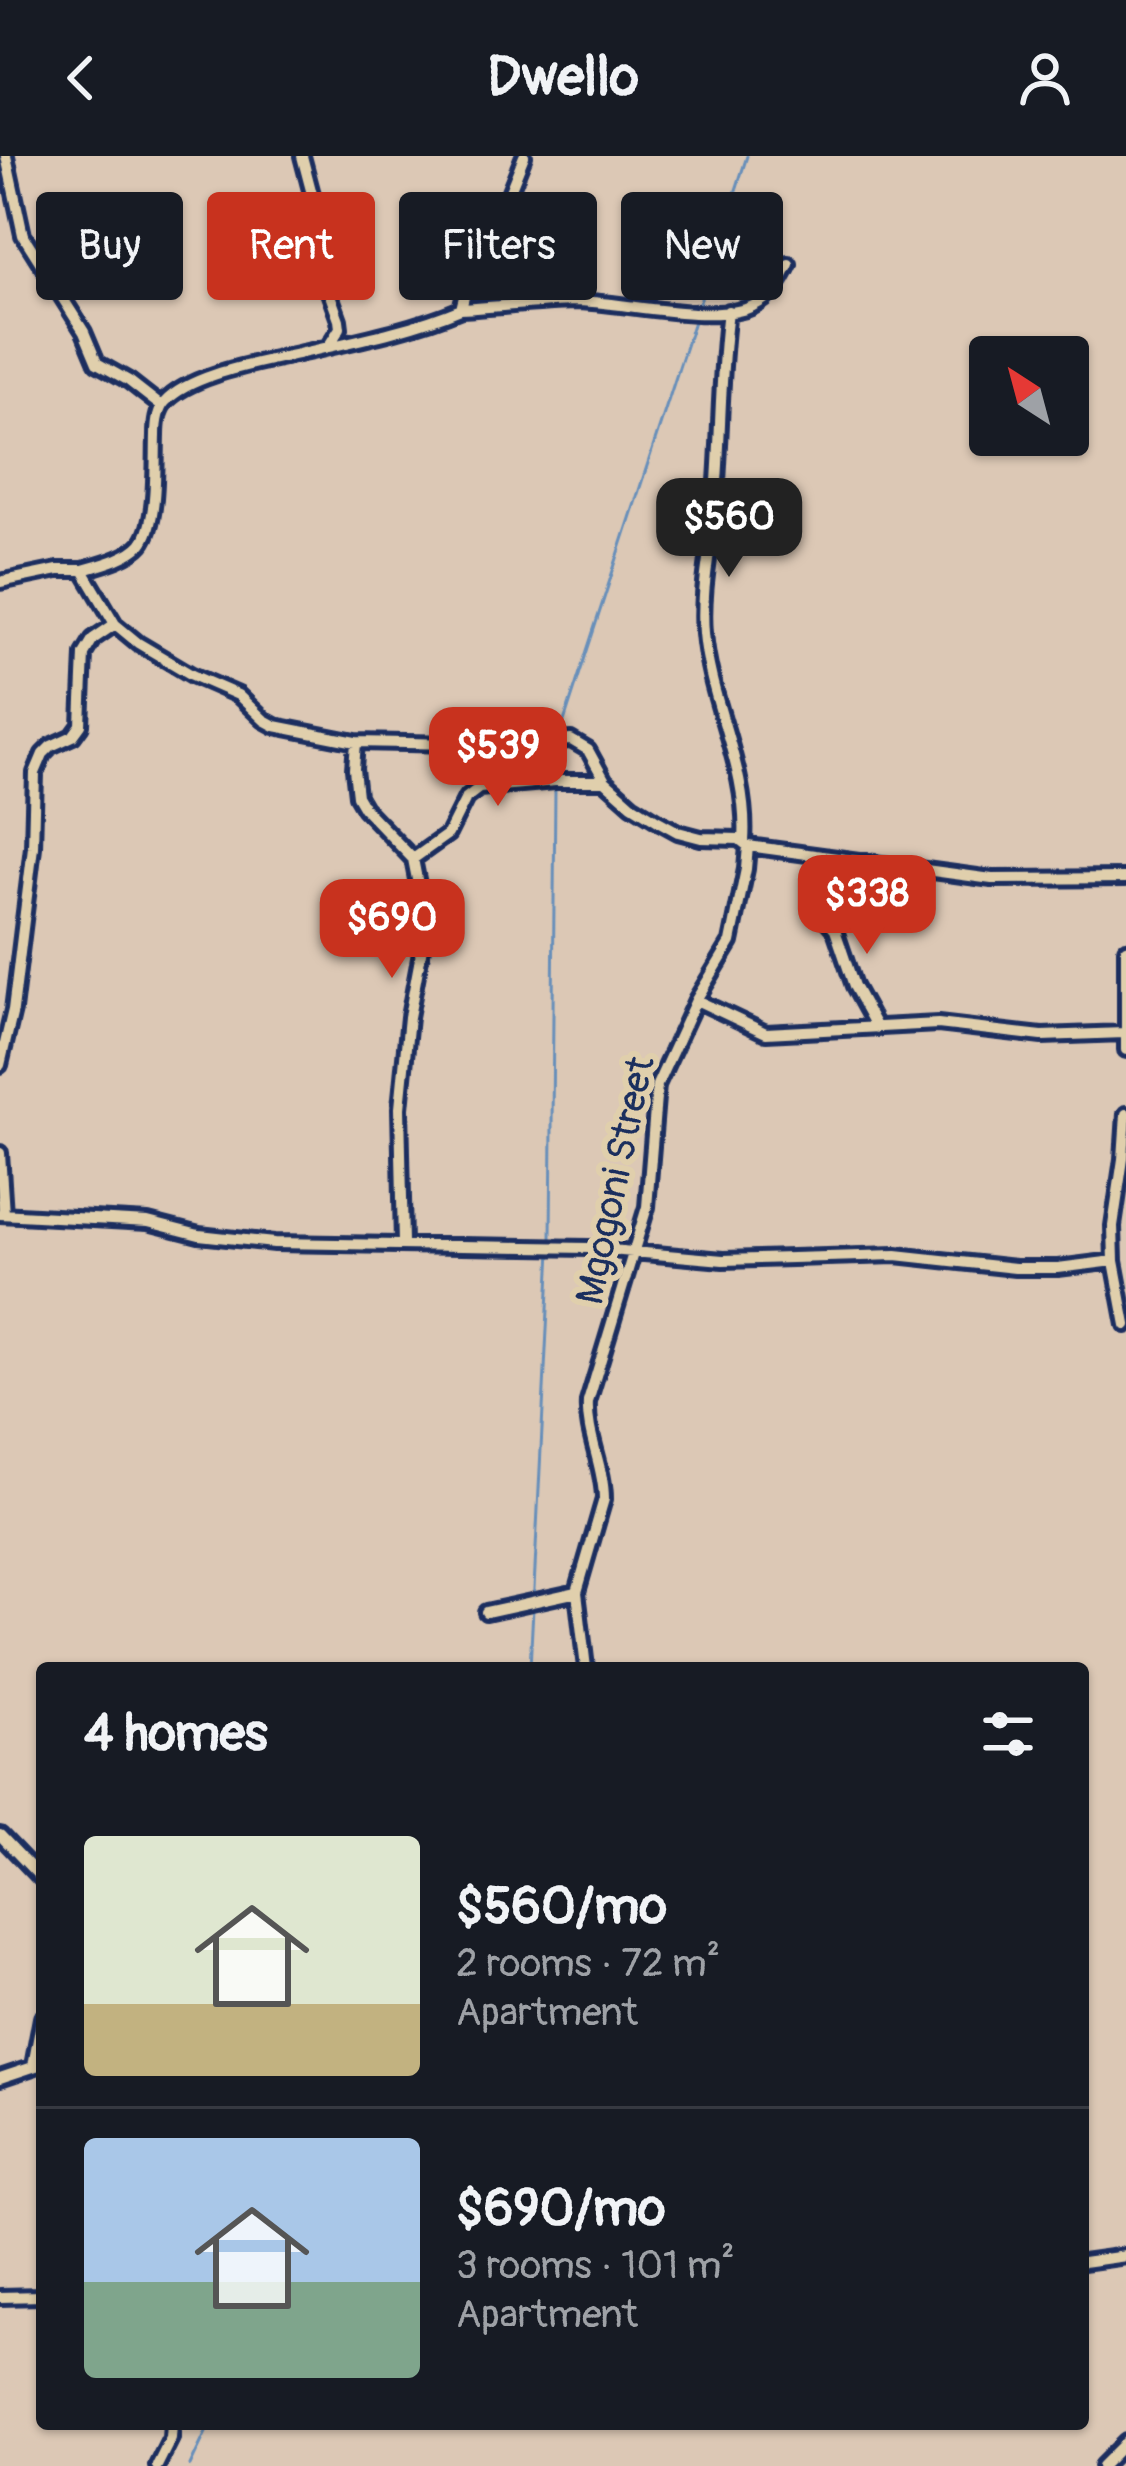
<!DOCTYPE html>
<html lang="en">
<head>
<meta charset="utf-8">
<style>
  :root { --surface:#171b24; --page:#242831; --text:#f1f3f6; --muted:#9ea1a6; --line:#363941; --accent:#c8321e }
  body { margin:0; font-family:Pangolin,sans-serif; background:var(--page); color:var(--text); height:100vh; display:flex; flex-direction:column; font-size:45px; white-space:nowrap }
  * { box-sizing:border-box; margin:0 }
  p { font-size:39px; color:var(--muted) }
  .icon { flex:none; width:66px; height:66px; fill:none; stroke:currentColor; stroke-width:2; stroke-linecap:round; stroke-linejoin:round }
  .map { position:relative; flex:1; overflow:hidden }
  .drawer { position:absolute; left:36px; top:1506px; width:1053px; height:768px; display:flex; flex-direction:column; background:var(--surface); border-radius:12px; box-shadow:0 3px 9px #0004 }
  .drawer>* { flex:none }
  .hud { position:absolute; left:36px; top:36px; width:1056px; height:108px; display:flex; gap:24px }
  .needle { width:78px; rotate:324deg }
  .controls { position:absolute; left:969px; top:180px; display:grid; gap:24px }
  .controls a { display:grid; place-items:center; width:120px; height:120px; border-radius:12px; background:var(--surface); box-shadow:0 3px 9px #0004; font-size:60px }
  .price { position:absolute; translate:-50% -102px; padding:0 27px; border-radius:24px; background:var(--accent); color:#fff; font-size:39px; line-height:78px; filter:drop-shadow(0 3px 6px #0008) }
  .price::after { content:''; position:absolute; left:50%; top:72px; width:36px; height:27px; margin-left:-18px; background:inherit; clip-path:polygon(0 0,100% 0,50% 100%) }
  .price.active { background:#222; color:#fff }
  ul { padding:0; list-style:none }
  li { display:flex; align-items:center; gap:36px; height:300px; padding:0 48px }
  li+li { border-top:3px solid var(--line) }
  li span { display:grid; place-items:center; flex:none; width:336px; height:240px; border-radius:12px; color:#555 }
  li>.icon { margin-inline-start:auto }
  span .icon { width:144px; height:144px; fill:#fffc; stroke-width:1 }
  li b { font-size:51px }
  h2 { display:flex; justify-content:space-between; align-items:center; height:144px; padding:0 48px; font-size:51px }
  .pill { padding:0 42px; border-radius:12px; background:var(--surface); box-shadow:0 3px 9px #0004; font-size:42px; line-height:108px }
  .pill.active { background:var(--accent); color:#fff }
  header { display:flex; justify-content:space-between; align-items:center; height:156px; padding:0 48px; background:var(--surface); font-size:54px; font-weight:800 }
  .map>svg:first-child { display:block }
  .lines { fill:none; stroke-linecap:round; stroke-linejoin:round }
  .stream { stroke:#678fba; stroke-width:3 }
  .minor-casing { stroke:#1b2f5e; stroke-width:20 }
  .minor { stroke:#e0cfac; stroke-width:10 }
  .labels { text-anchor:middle; stroke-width:12; stroke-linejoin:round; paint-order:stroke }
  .street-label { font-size:39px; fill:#1b2f5e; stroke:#e0cfac }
</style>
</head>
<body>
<header><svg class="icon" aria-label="back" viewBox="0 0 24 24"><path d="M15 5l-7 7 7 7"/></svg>Dwello<svg class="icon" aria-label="person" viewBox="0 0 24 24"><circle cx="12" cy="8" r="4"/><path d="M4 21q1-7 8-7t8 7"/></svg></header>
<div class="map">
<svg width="1126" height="2310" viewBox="0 0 1126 2310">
  <rect width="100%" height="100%" fill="#dcc8b5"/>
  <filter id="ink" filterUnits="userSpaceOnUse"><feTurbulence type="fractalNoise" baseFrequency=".00833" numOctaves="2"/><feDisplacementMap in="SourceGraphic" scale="24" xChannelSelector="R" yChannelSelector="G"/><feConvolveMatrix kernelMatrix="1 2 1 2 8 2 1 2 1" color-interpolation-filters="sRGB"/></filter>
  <g filter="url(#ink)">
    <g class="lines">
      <path class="stream" d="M698 152 747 0
        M559 581 695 162
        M555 622 558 590
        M551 1084 555 632
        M530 1512 551 1094
        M190 2310 210 2268"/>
      <g class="minor-casing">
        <path id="minor" d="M6 0 23 79 84 176 97 207 129 225 161 250
          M302 0 313 42 316 100 339 164 340 172 328 191
          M461 153C499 151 537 146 574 145 619 145 716 169 753 150 771 142 781 125 789 108
          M728 155C720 216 721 278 716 339 713 385 700 431 704 477 710 548 749 613 744 685
          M83 414C100 409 129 402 141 388 158 367 155 307 156 280 156 268 157 255 165 246 191 217 265 206 302 197 355 185 411 174 461 153L477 88 502 55 524 0
          M0 426 58 414H83L115 468 138 487 192 519 238 539 264 564 275 570 356 586 505 589 571 584 588 594 605 625 632 649 658 665 678 676 701 682 739 683 748 690 746 713 731 786 696 844 657 929 647 1051 588 1246C586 1279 604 1310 604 1343L577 1436 586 1512
          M356 586 354 613 357 640 364 652 413 703 424 759V781L409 861 400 952 403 1087
          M748 690 992 723 1126 722
          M413 703 448 678 466 642 479 632 555 625H605
          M824 761 835 774 854 830 877 872
          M1126 793V894
          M696 844 766 877 938 868 1042 880 1124 877
          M0 909 13 854 33 691 35 617 43 598 51 590 73 580 81 569 84 498 93 483 115 468
          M1126 958 1123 1003 1113 1070 1114 1105 1126 1169
          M0 997 4 1058
          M0 1058 148 1066 199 1079 274 1087 588 1092 723 1104 896 1099 1015 1112H1058L1114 1105
          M486 1456 577 1436
          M0 1679 42 1723
          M33 1910 42 1862
          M0 1922 42 1908
          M1083 2106 1126 2100
          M0 2141 42 2140
          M157 2310 171 2282 172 2268
          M1102 2310 1126 2286"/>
      </g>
      <use href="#minor" class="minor"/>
    </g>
  </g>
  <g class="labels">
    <g class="street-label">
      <text transform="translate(614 1024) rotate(-78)" y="14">Mgogoni Street</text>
    </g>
  </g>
</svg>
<div class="controls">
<a><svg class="needle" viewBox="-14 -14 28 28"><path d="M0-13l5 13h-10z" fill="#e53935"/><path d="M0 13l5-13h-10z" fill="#9ea1a6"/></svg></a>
</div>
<b class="price active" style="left:729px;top:424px">$560</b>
<b class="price" style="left:498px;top:653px">$539</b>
<b class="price" style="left:867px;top:801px">$338</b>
<b class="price" style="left:392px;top:825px">$690</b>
<div class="hud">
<a class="pill">Buy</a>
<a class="pill active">Rent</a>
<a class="pill">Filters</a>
<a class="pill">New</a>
</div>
<section class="drawer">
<h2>4 homes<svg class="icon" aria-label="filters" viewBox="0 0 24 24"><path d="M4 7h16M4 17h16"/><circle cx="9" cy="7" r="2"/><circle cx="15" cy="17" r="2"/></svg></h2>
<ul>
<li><span style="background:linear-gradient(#dfe7d0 70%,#c2b280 0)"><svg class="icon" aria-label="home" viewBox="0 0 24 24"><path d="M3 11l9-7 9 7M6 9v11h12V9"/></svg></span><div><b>$560/mo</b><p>2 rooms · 72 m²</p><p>Apartment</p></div></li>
<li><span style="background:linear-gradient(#a9c7e8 60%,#7fa58c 0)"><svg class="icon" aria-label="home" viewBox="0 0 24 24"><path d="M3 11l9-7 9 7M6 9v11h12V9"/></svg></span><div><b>$690/mo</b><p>3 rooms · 101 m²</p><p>Apartment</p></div></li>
</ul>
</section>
</div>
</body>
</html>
